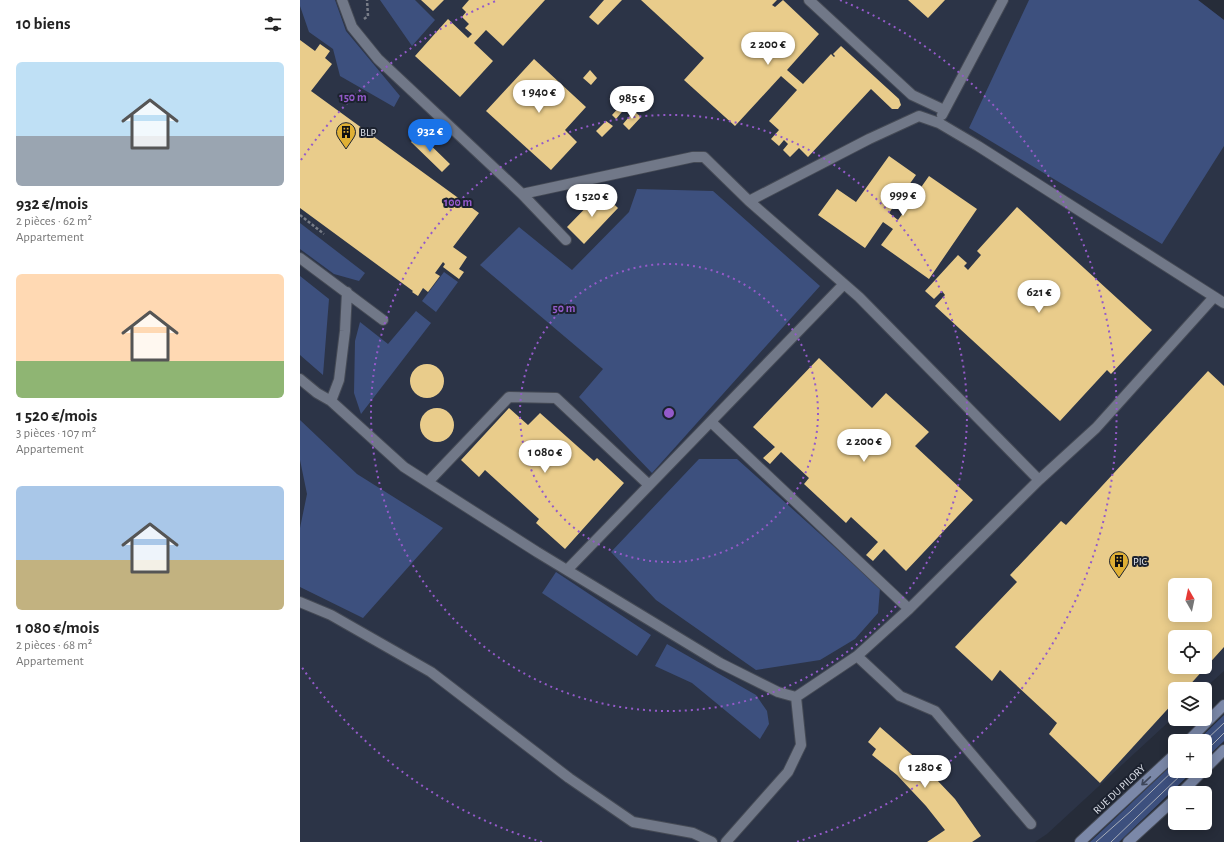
<!DOCTYPE html>
<html lang="fr">
<head>
<meta charset="utf-8">
<style>
  :root { --surface:#fff; --page:#f6f6f6; --text:#222; --muted:#767676; --accent:#1a73e8 }
  body { margin:0; font-family:"Alegreya Sans",sans-serif; background:var(--page); color:var(--text); height:100vh; display:flex; flex-direction:column; font-size:15px; white-space:nowrap }
  * { box-sizing:border-box; margin:0 }
  p { font-size:13px; color:var(--muted) }
  .icon { flex:none; width:22px; height:22px; fill:none; stroke:currentColor; stroke-width:2; stroke-linecap:round; stroke-linejoin:round }
  .map { position:relative; flex:1; overflow:hidden }
  .details { display:flex; flex-direction:column; background:var(--surface); width:300px }
  .details>* { flex:none }
  .needle { width:26px; rotate:351deg }
  .fabs { position:absolute; left:868px; top:578px; display:grid; gap:8px }
  .fabs a { display:grid; place-items:center; width:44px; height:44px; border-radius:6px; background:var(--surface); box-shadow:0 2px 10px #0003; font-size:20px }
  .price { position:absolute; translate:-50% -34px; padding:0 9px; border-radius:14px; background:#fff; color:#222; font-size:13px; line-height:26px; filter:drop-shadow(0 1px 2px #0008) }
  .price::after { content:''; position:absolute; left:50%; top:24px; width:12px; height:9px; margin-left:-6px; background:inherit; clip-path:polygon(0 0,100% 0,50% 100%) }
  .price.current { background:var(--accent); color:#fff }
  ul { padding:0; list-style:none }
  li { display:grid; align-content:center; gap:8px; height:212px; padding:0 16px }
  li span { display:grid; place-items:center; height:124px; border-radius:6px; color:#555 }
  li>.icon { margin-inline-start:auto }
  span .icon { width:72px; height:72px; fill:#fffc; stroke-width:1 }
  li b { font-size:17px }
  h2 { display:flex; justify-content:space-between; align-items:center; height:48px; padding:0 16px; font-size:17px }
  main { display:flex; flex:1; min-height:0 }
  .map>svg:first-child { display:block }
  .built { fill:#2c3447; fill-rule:evenodd }
  .green { fill:#3d507e }
  .building { fill:#e9cc8b; fill-rule:evenodd }
  .lines { fill:none; stroke-linecap:round; stroke-linejoin:round }
  .lane-casing { stroke:#454a55; stroke-width:12 }
  .secondary-casing { stroke:#454a55; stroke-width:12 }
  .path { stroke:#777c87; stroke-width:2.5; stroke-dasharray:3 2; stroke-linecap:butt }
  .lane { stroke:#717888; stroke-width:10 }
  .secondary { stroke:#7b88a8; stroke-width:10 }
  .tram { stroke:#aaafb9; stroke-width:1 }
  .oneway { stroke:#3d4659 }
  .ring { fill:none; stroke:#945aca; stroke-width:2; stroke-dasharray:2 4 }
  .labels { text-anchor:middle; stroke-width:4; stroke-linejoin:round; paint-order:stroke }
  .poi-label { font-size:11px; fill:#e0e4ed; stroke:#1c222f; text-anchor:start }
  .street-label { font-size:11px; fill:#e0e4ed; stroke:#1c222f }
  .centre { fill:#945aca; stroke:#1c222f; stroke-width:2 }
  .ring-label { font-size:12px; text-anchor:middle; font-weight:bold; fill:#945aca; stroke:#1c222f; stroke-width:4; stroke-linejoin:round; paint-order:stroke }
</style>
</head>
<body>
<main>
<section class="details">
<h2>10 biens<svg class="icon" aria-label="filters" viewBox="0 0 24 24"><path d="M4 7h16M4 17h16"/><circle cx="9" cy="7" r="2"/><circle cx="15" cy="17" r="2"/></svg></h2>
<ul>
<li><span style="background:linear-gradient(#bfe0f5 60%,#9aa5b1 0)"><svg class="icon" aria-label="home" viewBox="0 0 24 24"><path d="M3 11l9-7 9 7M6 9v11h12V9"/></svg></span><div><b>932 €/mois</b><p>2 pièces · 62 m²</p><p>Appartement</p></div></li>
<li><span style="background:linear-gradient(#ffd9b3 70%,#8fb573 0)"><svg class="icon" aria-label="home" viewBox="0 0 24 24"><path d="M3 11l9-7 9 7M6 9v11h12V9"/></svg></span><div><b>1 520 €/mois</b><p>3 pièces · 107 m²</p><p>Appartement</p></div></li>
<li><span style="background:linear-gradient(#a9c7e8 60%,#c2b280 0)"><svg class="icon" aria-label="home" viewBox="0 0 24 24"><path d="M3 11l9-7 9 7M6 9v11h12V9"/></svg></span><div><b>1 080 €/mois</b><p>2 pièces · 68 m²</p><p>Appartement</p></div></li>
</ul>
</section>
<div class="map">
<svg width="924" height="842" viewBox="0 0 924 842">
  <rect width="100%" height="100%" fill="#262c39"/>
  <path class="built" d="M0 0H898L924 20V671L904 689H875V716L747 834 735 842H0ZM875 585H905V615H875ZM875 637H905V667H875Z"/>
  <path class="green" d="M0 0H35L46 31 100 96 94 107 40 76 33 49 9 32 0 6Z
    M80 0H115L135 20 112 46Z
    M729 0H898L924 20V146L862 244 669 128Z
    M337 189 413 191 520 286 352 473 279 397 303 369 180 265 219 227 272 270 329 212Z
    M0 223 65 273 59 281 34 274 0 249Z
    M144 272 158 282 136 312 122 301Z
    M0 276 29 299 23 375 0 355Z
    M116 311 131 323 61 414 54 393 55 341 60 322 88 344Z
    M0 420 57 474 143 528 63 618 0 587V528L7 494 0 460Z
    M399 459H437L580 588 578 613 555 639 520 660 456 670 356 600 311 552Z
    M256 572 351 635 337 656 242 593Z
    M367 644 456 695 467 711 469 724 460 739 392 683 355 666Z
    M924 715V741L905 759V741H897Z
    M875 762V771H893L819 842H790Z"/>
  <path class="building" d="M121 0H144L133 11Z
    M169 0H245L203 46 186 30 174 43 193 61 160 97 115 56 148 19 168 38 172 34 165 28 169 24 162 17 166 12 162 8Z
    M304 0H322L298 25 289 17Z
    M341 0H477L472 5 475 7 483 0 519 34 487 70 503 84 531 54 534 57 535 56 533 54 541 46 599 99 601 105 598 109H592L571 89 508 157 499 148 490 157 483 150 488 144 484 140 479 146 471 139 479 130 469 121 497 90 481 76 435 126 384 80 404 58Z
    M608 0H645L628 18Z
    M0 40 15 51 20 44 30 51 25 58 32 64 11 91 179 213 153 247 167 257 159 269 164 272 159 279 143 267 145 264 143 262 135 273 140 276 128 292 123 288 118 296 112 292 113 291 0 208Z
    M234 59 286 107 265 130 277 142 251 170 186 111Z
    M290 70 297 78 291 85 283 78Z
    M322 104 326 107 316 119 312 115Z
    M334 111 341 117 329 130 323 124Z
    M306 121 313 126 302 137 296 131Z
    M119 134 150 164 142 172 111 142Z
    M589 156 616 175 589 213 598 220 629 176 677 209 629 279 581 245 593 229 583 222 565 248 518 215 537 189 556 202Z
    M301 192 318 208 284 244 267 227Z
    M717 207 852 330 811 374 807 370 760 421 635 306 645 295 642 291 634 299 625 291 658 255 667 263 664 266 668 270 681 255 677 251Z
    M519 358 572 408 586 393 629 432 615 446 673 500 606 571 584 549 573 561 566 555 578 542 551 517 546 523 504 484 509 478 481 452 470 464 463 458 475 447 453 427Z
    M110 381a17 17 0 1 1 34 0a17 17 0 1 1-34 0Z
    M908 371 924 386V647L886 689H875V701L800 783 749 734 757 723 700 670 692 681 655 647 717 582 710 575 761 521 766 525ZM875 585H905V615H875ZM875 637H905V667H875Z
    M209 408 228 425 240 413 294 461 297 458 324 483 265 549 236 523 239 519 185 470 179 477 161 460Z
    M120 425a17 17 0 1 1 34 0a17 17 0 1 1-34 0Z
    M580 727 618 760 655 799 681 836 672 842H627L645 830 626 806 597 775 572 755 576 749 568 742Z"/>
  <g class="lines">
    <g class="lane-casing">
      <path id="lane" d="M42 0 52 27 78 59 222 194 393 157H404L449 201 559 297 739 480
        M509 0 612 95 644 110
        M642 115 703 0
        M222 194 266 240
        M449 201 569 139 619 116 639 123 678 146 924 303
        M0 258 83 320
        M0 379 17 393 31 401 104 467 237 552 420 663 478 692 496 697 501 745 488 772 426 842
        M31 401 39 380 45 331 47 292
        M411 422 609 609
        M128 482 209 397 256 398 349 485
        M267 570 544 284
        M0 602 31 615 131 672 269 778 333 822 393 833 412 842
        M557 656 600 696 635 711 731 824
        M496 697 557 656 609 609 739 480 796 428 914 297"/>
    </g>
    <g class="secondary-casing">
      <path id="secondary" d="M888 741 924 705
        M905 769 924 750
        M881 793 903 771
        M780 842 875 754
        M828 842 875 799"/>
    </g>
    <path class="path" d="M64 19 68 16 67 0
      M0 215 24 234"/>
    <use href="#lane" class="lane"/>
    <use href="#secondary" class="secondary"/>
    <path class="tram" d="M905 741 924 723
      M905 752 924 733
      M796 842 831 811 875 769
      M811 842 885 771"/>
  </g>
  <defs><path id="oneway-shaft" d="M-6 0H5M1.5-3L5.5 0L1.5 3" fill="none" stroke-width="1.6" stroke-linecap="round" stroke-linejoin="round"/></defs>
  <use class="oneway" href="#oneway-shaft" transform="translate(846 781) rotate(137)"/>
  <g class="ring">
    <circle cx="369" cy="413" r="149"/>
    <circle cx="369" cy="413" r="298"/>
    <path d="M242 842A447 447 0 0 1 1 666M1 160A447 447 0 0 1 198 0M540 0A447 447 0 0 1 496 842"/>
  </g>
  <defs>
    <g id="building-pin" transform="scale(1)"><path d="M0 17L-7.5 6A9.5 9.5 0 1 1 7.5 6Z" fill="#e0b034" stroke="#1c222f"/><path d="M-4-6H4V6H1V3H-1V6H-4ZM-2.5-4.3h1.7v1.8h-1.7ZM.8-4.3h1.7v1.8H.8ZM-2.5-1h1.7V.8h-1.7ZM.8-1h1.7V.8H.8Z" fill="#111"/></g>
  </defs>
  <g fill-rule="evenodd">
    <use href="#building-pin" x="46" y="132"/>
    <use href="#building-pin" x="819" y="561"/>
  </g>
  <g class="labels">
    <g class="poi-label">
      <text x="60" y="136">BLP</text>
      <text x="833" y="565">PIC</text>
    </g>
    <g class="street-label">
      <text transform="translate(819 789) rotate(-43)" y="4">RUE DU PILORY</text>
    </g>
  </g>
  <circle cx="369" cy="413" r="6" class="centre"/>
  <g class="ring-label">
    <text x="53" y="101">150 m</text>
    <text x="158" y="206">100 m</text>
    <text x="264" y="312">50 m</text>
  </g>
</svg>
<div class="fabs">
<a><svg class="needle" viewBox="-14 -14 28 28"><path d="M0-13l5 13h-10z" fill="#e53935"/><path d="M0 13l5-13h-10z" fill="#767676"/></svg></a>
<a><svg class="icon" aria-label="locate" viewBox="0 0 24 24"><circle cx="12" cy="12" r="6"/><path d="M12 2v4M12 18v4M2 12h4M18 12h4"/></svg></a>
<a><svg class="icon" aria-label="layers" viewBox="0 0 24 24"><path d="M12 4l9 5-9 5-9-5zM3 14l9 5 9-5"/></svg></a>
<a>+</a>
<a>−</a>
</div>
<b class="price" style="left:468px;top:66px">2 200 €</b>
<b class="price" style="left:239px;top:114px">1 940 €</b>
<b class="price" style="left:332px;top:120px">985 €</b>
<b class="price current" style="left:130px;top:153px">932 €</b>
<b class="price" style="left:603px;top:217px">999 €</b>
<b class="price" style="left:292px;top:218px">1 520 €</b>
<b class="price" style="left:739px;top:314px">621 €</b>
<b class="price" style="left:564px;top:463px">2 200 €</b>
<b class="price" style="left:245px;top:474px">1 080 €</b>
<b class="price" style="left:625px;top:789px">1 280 €</b>
</div>
</main>
</body>
</html>
